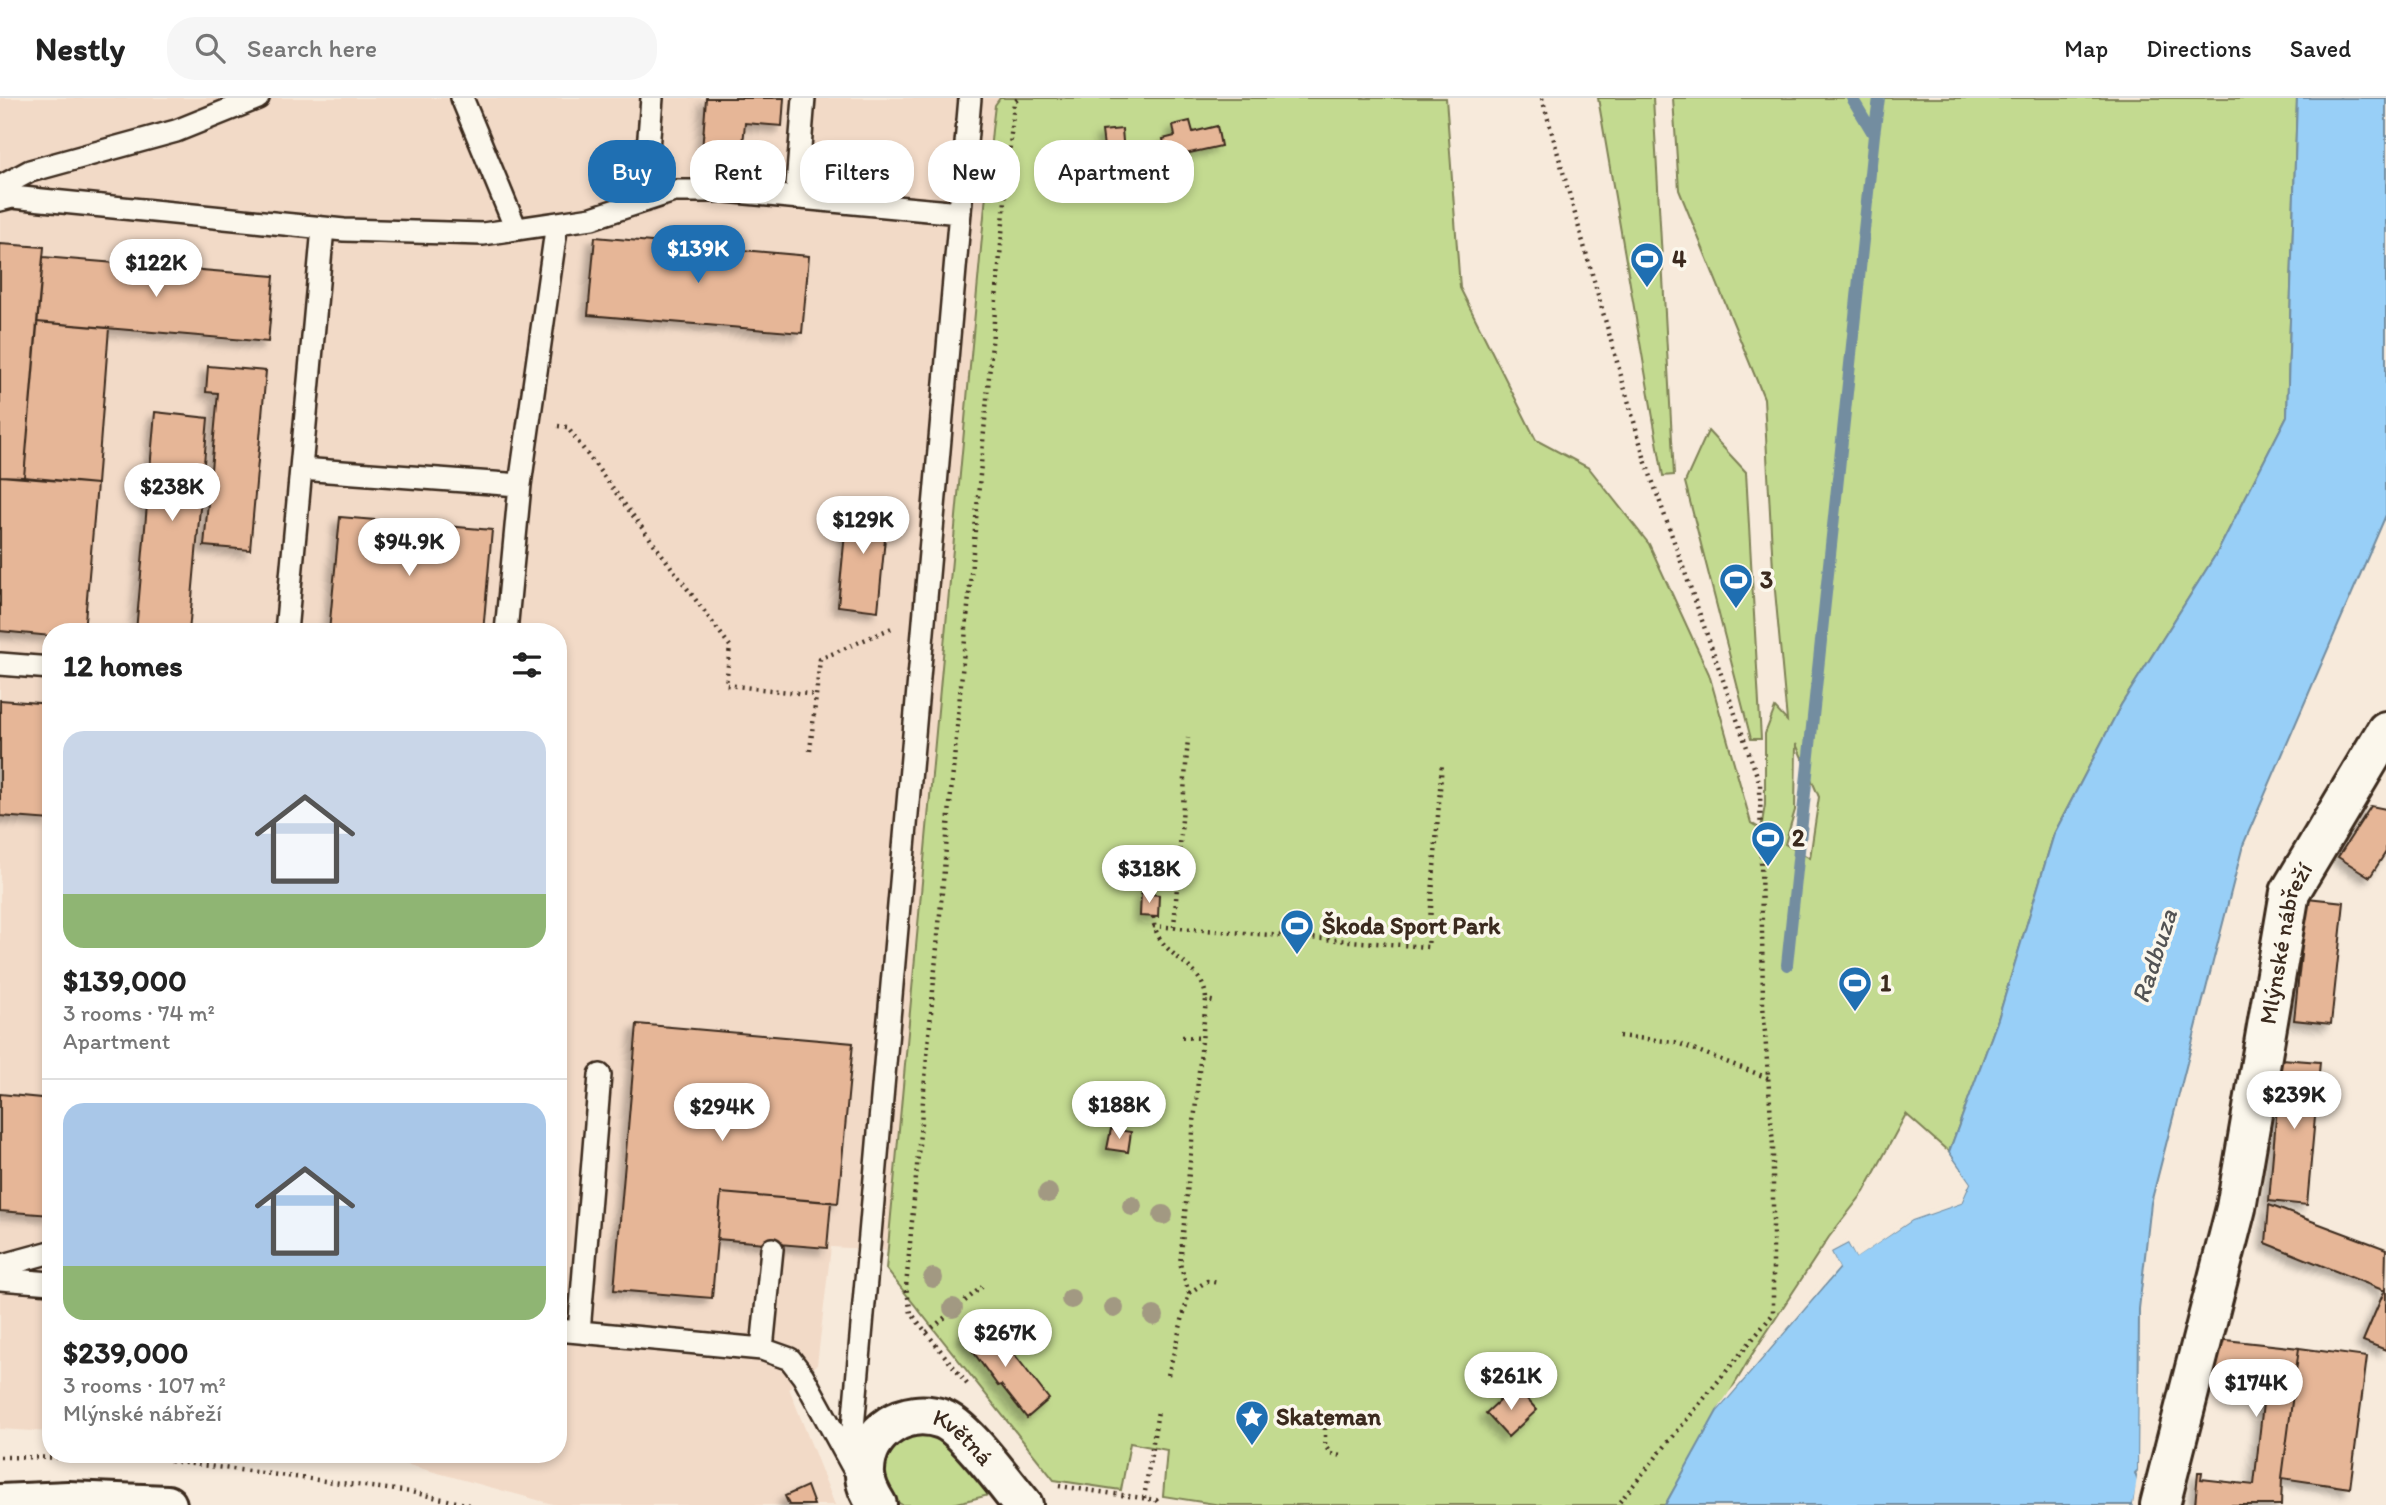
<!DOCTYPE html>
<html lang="en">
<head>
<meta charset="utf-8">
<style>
  :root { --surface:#fff; --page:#f6f6f6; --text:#222; --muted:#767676; --line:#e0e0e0; --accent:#1f6fb2 }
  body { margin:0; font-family:Itim,sans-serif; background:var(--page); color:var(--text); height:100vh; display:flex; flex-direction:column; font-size:26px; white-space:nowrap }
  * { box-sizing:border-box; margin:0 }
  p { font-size:23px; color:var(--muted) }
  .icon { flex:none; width:38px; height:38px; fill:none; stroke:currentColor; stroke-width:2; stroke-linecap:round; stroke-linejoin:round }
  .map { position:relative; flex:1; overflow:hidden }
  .details { position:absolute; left:42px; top:525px; width:525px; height:840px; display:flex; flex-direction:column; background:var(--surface); border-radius:28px; box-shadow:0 4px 10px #0003 }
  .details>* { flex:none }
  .guide { position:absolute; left:588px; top:42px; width:665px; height:63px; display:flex; gap:14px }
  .price { position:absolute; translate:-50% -60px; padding:0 16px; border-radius:24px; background:#fff; color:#222; font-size:23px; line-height:46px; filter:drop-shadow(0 2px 4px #0008) }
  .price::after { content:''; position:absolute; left:50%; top:42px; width:21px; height:16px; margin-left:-10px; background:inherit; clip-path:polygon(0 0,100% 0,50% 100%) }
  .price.active { background:var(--accent); color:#fff }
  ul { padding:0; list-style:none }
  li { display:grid; align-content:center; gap:14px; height:371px; padding:0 21px }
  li+li { border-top:2px solid var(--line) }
  li span { display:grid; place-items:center; height:217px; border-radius:21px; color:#555 }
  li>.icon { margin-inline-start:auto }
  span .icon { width:126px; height:126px; fill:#fffc; stroke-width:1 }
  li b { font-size:30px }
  h2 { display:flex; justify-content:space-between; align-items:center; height:84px; padding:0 21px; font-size:30px }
  .pill { padding:0 24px; border-radius:28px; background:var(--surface); box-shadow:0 4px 10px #0003; font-size:24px; line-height:63px }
  .pill.active { background:var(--accent); color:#fff }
  header { display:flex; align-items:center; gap:42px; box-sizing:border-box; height:98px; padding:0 35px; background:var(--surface); border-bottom:2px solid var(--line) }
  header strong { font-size:33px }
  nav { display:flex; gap:38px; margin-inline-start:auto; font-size:24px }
  .search { width:490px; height:63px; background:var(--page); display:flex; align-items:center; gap:18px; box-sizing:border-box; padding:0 24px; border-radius:28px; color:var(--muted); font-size:26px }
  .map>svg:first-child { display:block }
  .built { fill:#f2dac7 }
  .green { fill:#c3da90; stroke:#7f8257; stroke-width:2; fill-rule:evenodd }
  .water { fill:#98cff7; stroke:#738da0; stroke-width:2 }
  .pier { fill:#f7eadb }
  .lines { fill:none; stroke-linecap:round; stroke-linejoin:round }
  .stream { stroke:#738da0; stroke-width:12 }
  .building { fill:#e6b697; stroke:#3b2a1e; stroke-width:2; filter:url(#shadow) }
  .service-casing { stroke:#3b2a1e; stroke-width:26 }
  .minor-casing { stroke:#3b2a1e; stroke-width:44 }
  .secondary-casing { stroke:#3b2a1e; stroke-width:44 }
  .path { stroke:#3b2a1e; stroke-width:4.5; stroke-dasharray:2 5; stroke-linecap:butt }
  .service { stroke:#fbf7ec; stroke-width:21 }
  .minor { stroke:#fbf7ec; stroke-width:38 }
  .secondary { stroke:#fbf7ec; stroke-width:38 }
  .tree { fill:#a29982 }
  .labels { text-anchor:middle; stroke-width:7; stroke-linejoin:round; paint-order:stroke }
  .poi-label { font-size:24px; font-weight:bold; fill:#3b2a1e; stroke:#fbf7ec; text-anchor:start }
  .street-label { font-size:24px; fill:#3b2a1e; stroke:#fbf7ec }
  .water-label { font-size:26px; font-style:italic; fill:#525354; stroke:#fbf7ec }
</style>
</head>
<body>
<header>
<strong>Nestly</strong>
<div class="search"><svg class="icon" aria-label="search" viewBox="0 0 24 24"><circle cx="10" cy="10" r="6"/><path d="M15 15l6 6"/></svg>Search here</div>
<nav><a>Map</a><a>Directions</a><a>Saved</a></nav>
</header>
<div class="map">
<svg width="2386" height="1407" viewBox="0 0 2386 1407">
  <defs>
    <filter id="shadow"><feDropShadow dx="-6" dy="6" stdDeviation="3.5" flood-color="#0004"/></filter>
  </defs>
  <rect width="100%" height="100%" fill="#f7eadb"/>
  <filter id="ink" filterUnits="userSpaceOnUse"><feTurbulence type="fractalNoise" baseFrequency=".0143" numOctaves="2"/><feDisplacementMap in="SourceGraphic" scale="14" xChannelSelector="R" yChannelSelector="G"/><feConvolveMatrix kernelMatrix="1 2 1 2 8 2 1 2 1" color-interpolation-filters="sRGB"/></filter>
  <g filter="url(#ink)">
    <path class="built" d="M0 0H1000L995 7 992 32 888 1152 831 1149 817 1267 789 1290 835 1407H556L394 1363 313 1356H558V534H51V1334L0 1331Z"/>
    <path class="green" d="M1000 0H1446L1460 190 1536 342 1589 370 1649 446 1709 576 1751 725 1761 731 1765 707V636L1775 610 1787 623 1773 471 1764 300 1679 92 1673 0H2297L2287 318 2218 453 2121 607 2054 736 1998 921 1949 1054 1906 1016 1864 1094 1829 1139 1751 1258 1665 1407H1221L1163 1398 1167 1352 1130 1345 1121 1392 1054 1382 886 1171 992 32 995 7ZM1796 646 1819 699 1810 760 1785 746 1795 712Z
      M1598 0H1653L1674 377 1663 378Z
      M1708 333 1746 374 1761 641H1751L1685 384Z
      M905 1336 937 1337 949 1346 990 1393 989 1397 949 1407H902L891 1399 884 1387 883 1360Z"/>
    <path class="water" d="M2297 0H2386V417L2243 747 2151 1105 2139 1211 2138 1372 2135 1375 2138 1384 2133 1407H1665L1717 1313 1839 1171 1831 1154 1848 1145 1856 1159 1912 1122 1961 1105 1970 1085 1949 1054 1998 921 2054 736 2121 607 2218 453 2287 318Z"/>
    <path class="pier" d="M1946 1051 1970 1085 1961 1105 1912 1122 1856 1160 1848 1145 1831 1154 1839 1170 1717 1313 1729 1294 1835 1169 1828 1156 1829 1152 1848 1141 1857 1155 1910 1119 1958 1102 1966 1085 1946 1055Z
      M2139 1273H2142V1372L2139 1376 2141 1384 2137 1407H2133L2138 1372Z"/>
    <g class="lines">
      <path class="stream" d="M1874 37 1879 0
        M1787 867 1874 37 1852 0"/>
    </g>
    <path class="building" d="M706 0H784L782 28 745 25 742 57 702 54Z
      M1190 23 1193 34 1217 28 1221 48 1167 60 1163 41 1175 38 1173 27Z
      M1122 31 1124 56 1105 57 1102 33Z
      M595 139 809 158 802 235 588 217Z
      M0 146 44 149 24 379 0 378Z
      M43 159 274 178 268 244 37 224Z
      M37 224 109 230 97 386 24 379Z
      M208 268 266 273 250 452 204 448 218 295 206 294Z
      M155 314 208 320 189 534H136Z
      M0 378 97 386 84 534H51V538L0 533Z
      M848 404 888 409 878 513 838 508Z
      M340 419 492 432 483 534H329Z
      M0 602 51 606V722L0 718Z
      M2371 708 2386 711V754L2370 779 2338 759Z
      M1141 795 1159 797 1158 819 1140 818Z
      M2307 800 2344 804 2331 926 2294 922Z
      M637 926 853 945 838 1105 721 1095 712 1200 614 1192Z
      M2281 961 2320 964 2307 1107 2269 1103Z
      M0 996 51 1001V1117L0 1113Z
      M1111 1031 1131 1034 1128 1054 1107 1051Z
      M721 1095 831 1104 827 1150 717 1141Z
      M2269 1107 2386 1151 2385 1193 2266 1145Z
      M2386 1189V1252L2363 1243Z
      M979 1222 1000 1247 1004 1243 1049 1301 1027 1320 1001 1287 998 1288 961 1237Z
      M2216 1241 2299 1250 2282 1380 2281 1407H2195L2198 1374H2202L2201 1381 2254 1387 2265 1287 2208 1281Z
      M2299 1250 2367 1259 2350 1390 2282 1380Z
      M1515 1288 1537 1312 1508 1339 1486 1315Z
      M807 1388 814 1407H789L785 1398Z"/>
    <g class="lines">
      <g class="service-casing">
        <path id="service" d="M462 0 516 131
          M0 89 30 73 176 33 258 0
          M796 100 804 0
          M0 102 12 99 344 132 483 136 592 120 674 93H725L960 115
          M644 103 652 0
          M301 371 520 387
          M286 534 323 130
          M506 534 520 387 557 125
          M0 566 51 570
          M0 1168 51 1154
          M0 1181 51 1185
          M558 1232 762 1251 790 1261 803 1278 850 1364
          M579 1234 600 977
          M762 1251 772 1151
          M854 1371 850 1364 970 0"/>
      </g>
      <g class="minor-casing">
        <g id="minor">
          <path id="s1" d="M877 1407C870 1396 864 1385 865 1372 866 1333 906 1308 942 1321 965 1329 1005 1386 1023 1407"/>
          <path id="s2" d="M2160 1407 2236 1110 2290 794 2386 633"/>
        </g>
      </g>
      <g class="secondary-casing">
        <path id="secondary" d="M0 1406 68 1403 167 1407"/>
      </g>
      <path class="path" d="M1542 0 1645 362 1760 686 1763 906 1773 1049V1216L1617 1407
        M558 328 567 329 730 548 726 587 816 597
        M810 653 820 561 892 530
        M1153 819C1156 861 1205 863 1206 902
        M1153 828 1428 849 1442 665
        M1174 829 1188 640
        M1619 938 1675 944 1768 980
        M1182 939 1202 940
        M1189 1195 1207 1183 1220 1185
        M927 1234 982 1189
        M1168 1277 1189 1195 1180 1166 1206 902 1217 904
        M967 1286 911 1215 906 1189 1014 4 1019 0
        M1325 1330V1348L1331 1356 1341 1358
        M0 1359 95 1360
        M170 1363 411 1394 470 1407
        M1059 1388 1156 1402 1160 1407
        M1144 1400 1158 1313"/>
      <use href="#service" class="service"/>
      <use href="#minor" class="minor"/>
      <use href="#secondary" class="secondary"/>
    </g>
    <g class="tree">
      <circle cx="1048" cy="1095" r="10"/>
      <circle cx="1132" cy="1108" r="10"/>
      <circle cx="1163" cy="1117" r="10"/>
      <circle cx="933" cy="1180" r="10"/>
      <circle cx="1071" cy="1201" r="10"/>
      <circle cx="953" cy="1210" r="10"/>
      <circle cx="1114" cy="1210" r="10"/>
      <circle cx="1154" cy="1218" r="10"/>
    </g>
  </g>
  <defs>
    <g id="stadium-pin" transform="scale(1.75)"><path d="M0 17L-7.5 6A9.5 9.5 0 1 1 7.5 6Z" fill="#1f6fb2" stroke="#fbf7ec"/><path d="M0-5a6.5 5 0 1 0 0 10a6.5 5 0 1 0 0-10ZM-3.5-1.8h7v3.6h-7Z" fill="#fff"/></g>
    <g id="sight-pin" transform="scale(1.75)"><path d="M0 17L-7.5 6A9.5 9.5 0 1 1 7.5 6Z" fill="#1f6fb2" stroke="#fbf7ec"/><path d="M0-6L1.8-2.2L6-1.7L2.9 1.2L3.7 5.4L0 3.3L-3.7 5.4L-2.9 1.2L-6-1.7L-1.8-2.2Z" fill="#fff"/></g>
  </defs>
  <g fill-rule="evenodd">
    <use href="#stadium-pin" x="1647" y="161"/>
    <use href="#stadium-pin" x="1736" y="482"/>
    <use href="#stadium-pin" x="1768" y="740"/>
    <use href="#stadium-pin" x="1297" y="828"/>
    <use href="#stadium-pin" x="1855" y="885"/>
    <use href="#sight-pin" x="1252" y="1319"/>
  </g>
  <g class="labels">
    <g class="poi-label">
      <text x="1672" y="169">4</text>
      <text x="1760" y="490">3</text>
      <text x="1792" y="748">2</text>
      <text x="1322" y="836">Škoda Sport Park</text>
      <text x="1880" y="893">1</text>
      <text x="1276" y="1327">Skateman</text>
    </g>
    <g class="street-label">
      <text dy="8" stroke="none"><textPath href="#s2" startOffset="576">Mlýnské nábřeží</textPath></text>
      <text dy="8" stroke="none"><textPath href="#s1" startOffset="173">Květná</textPath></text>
    </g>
    <g class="water-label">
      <text transform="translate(2154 858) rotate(-72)" y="9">Radbuza</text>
    </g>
  </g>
</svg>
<b class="price active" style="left:698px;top:187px">$139K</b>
<b class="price" style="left:156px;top:201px">$122K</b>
<b class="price" style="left:172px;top:425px">$238K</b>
<b class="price" style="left:863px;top:458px">$129K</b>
<b class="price" style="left:409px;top:480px">$94.9K</b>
<b class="price" style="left:1149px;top:807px">$318K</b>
<b class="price" style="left:2294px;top:1033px">$239K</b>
<b class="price" style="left:1119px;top:1043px">$188K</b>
<b class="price" style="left:722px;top:1045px">$294K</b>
<b class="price" style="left:1005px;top:1271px">$267K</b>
<b class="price" style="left:1511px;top:1314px">$261K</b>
<b class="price" style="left:2256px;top:1321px">$174K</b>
<div class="guide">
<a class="pill active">Buy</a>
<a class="pill">Rent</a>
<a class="pill">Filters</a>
<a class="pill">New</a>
<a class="pill">Apartment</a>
</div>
<section class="details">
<h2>12 homes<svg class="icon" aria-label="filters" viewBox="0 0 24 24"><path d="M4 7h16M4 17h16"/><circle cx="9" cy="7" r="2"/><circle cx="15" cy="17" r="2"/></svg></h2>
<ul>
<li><span style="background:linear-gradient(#c9d6e8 75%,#8fb573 0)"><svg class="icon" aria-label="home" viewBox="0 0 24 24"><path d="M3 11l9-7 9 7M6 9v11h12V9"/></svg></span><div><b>$139,000</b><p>3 rooms · 74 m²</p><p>Apartment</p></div></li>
<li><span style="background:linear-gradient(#a9c7e8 75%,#8fb573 0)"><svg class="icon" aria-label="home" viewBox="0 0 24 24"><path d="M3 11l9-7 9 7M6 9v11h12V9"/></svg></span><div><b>$239,000</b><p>3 rooms · 107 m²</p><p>Mlýnské nábřeží</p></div></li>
</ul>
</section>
</div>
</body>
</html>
